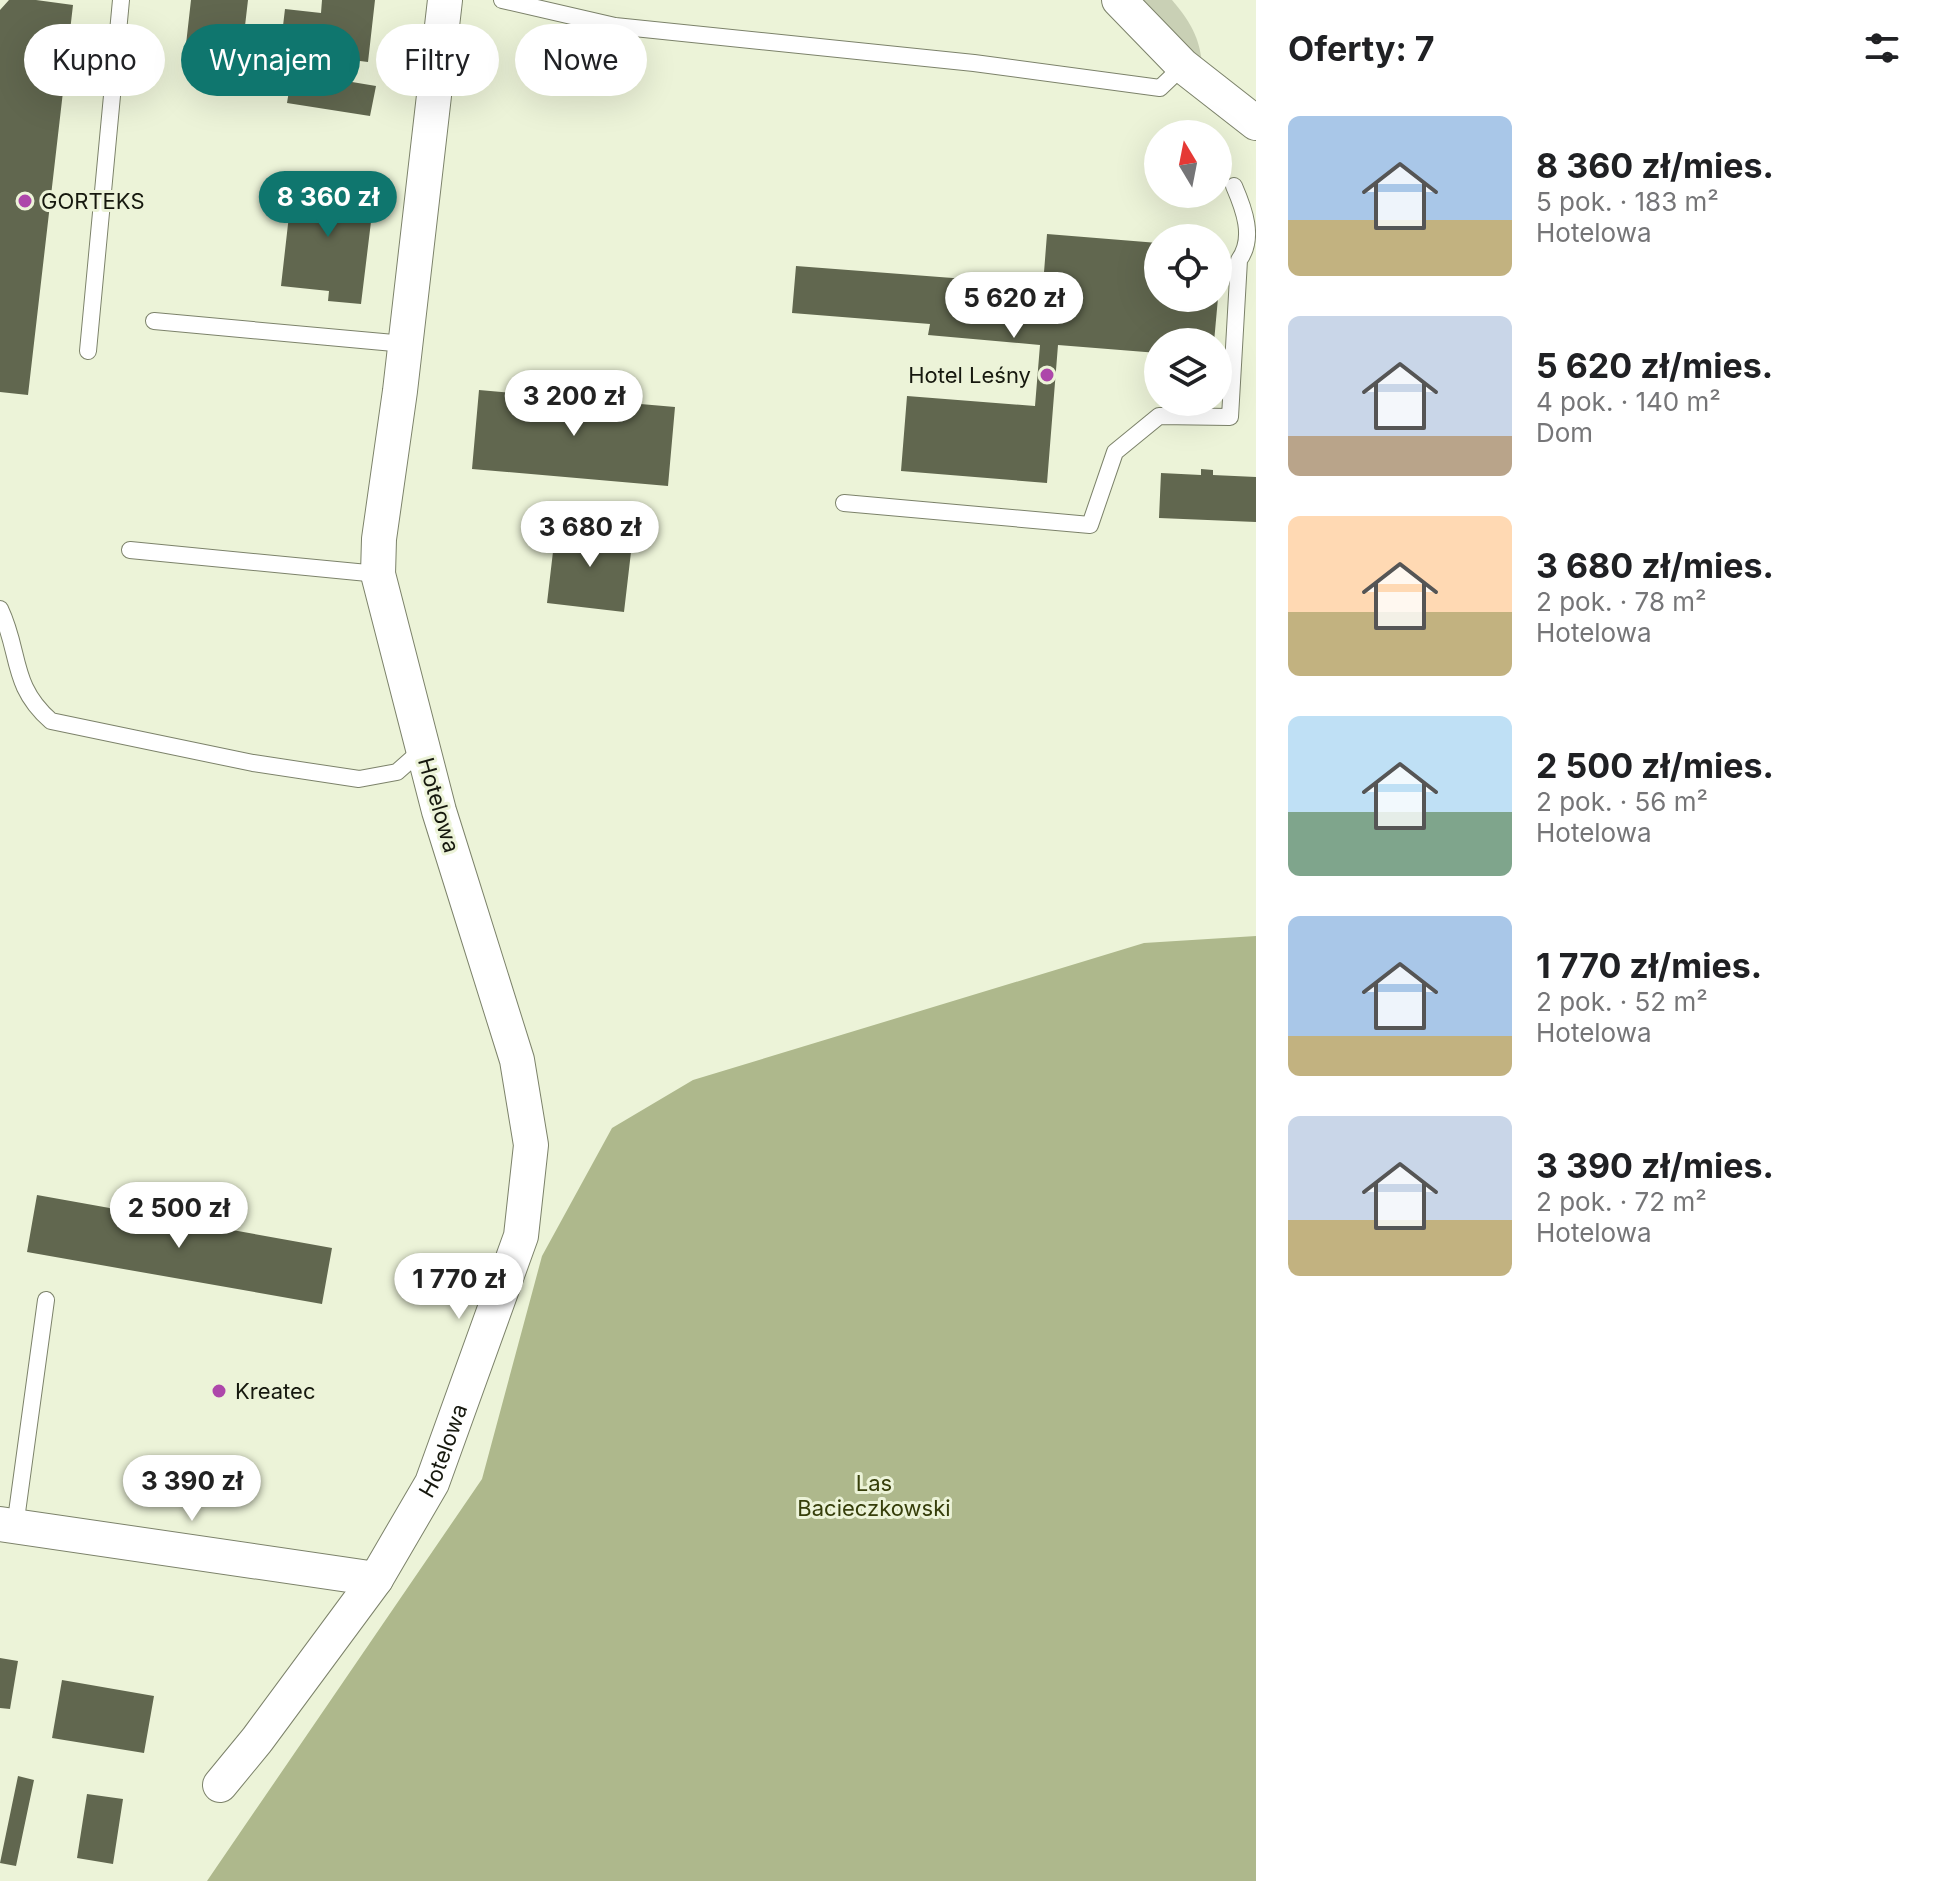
<!DOCTYPE html>
<html lang="pl">
<head>
<meta charset="utf-8">
<style>
  :root { --surface:#fff; --page:#f6f6f6; --text:#202124; --muted:#757577; --accent:#0f766e }
  body { margin:0; font-family:Inter,sans-serif; background:var(--page); color:var(--text); height:100vh; display:flex; flex-direction:column; font-size:30px; white-space:nowrap }
  * { box-sizing:border-box; margin:0 }
  p { font-size:26px; color:var(--muted) }
  .icon { flex:none; width:44px; height:44px; fill:none; stroke:currentColor; stroke-width:2; stroke-linecap:round; stroke-linejoin:round }
  .map { position:relative; flex:1; overflow:hidden }
  .sheet { display:flex; flex-direction:column; background:var(--surface); width:680px }
  .sheet>* { flex:none }
  .banner { position:absolute; left:24px; top:24px; width:760px; height:72px; display:flex; gap:16px }
  .needle { width:52px; rotate:350deg }
  .fabs { position:absolute; left:1144px; top:120px; display:grid; gap:16px }
  .fabs a { display:grid; place-items:center; width:88px; height:88px; border-radius:50%; background:var(--surface); box-shadow:0 8px 32px #0002; font-size:40px }
  .price { position:absolute; translate:-50% -68px; padding:0 18px; border-radius:28px; background:#fff; color:#222; font-size:26px; line-height:52px; filter:drop-shadow(0 2px 4px #0008) }
  .price::after { content:''; position:absolute; left:50%; top:48px; width:24px; height:18px; margin-left:-12px; background:inherit; clip-path:polygon(0 0,100% 0,50% 100%) }
  .price.active { background:var(--accent); color:#fff }
  ul { padding:0; list-style:none }
  li { display:flex; align-items:center; gap:24px; height:200px; padding:0 32px }
  li span { display:grid; place-items:center; flex:none; width:224px; height:160px; border-radius:12px; color:#555 }
  li>.icon { margin-inline-start:auto }
  span .icon { width:96px; height:96px; fill:#fffc; stroke-width:1 }
  li b { font-size:34px }
  h2 { display:flex; justify-content:space-between; align-items:center; height:96px; padding:0 32px; font-size:34px }
  .tag { padding:0 28px; border-radius:36px; background:var(--surface); box-shadow:0 8px 32px #0002; font-size:28px; line-height:72px }
  .tag.active { background:var(--accent); color:#fff }
  main { display:flex; flex:1; min-height:0 }
  .map>svg:first-child { display:block }
  .green { fill:#c9d0b5 }
  .forest { fill:#aeb88c }
  .building { fill:#61674f }
  .lines { fill:none; stroke-linecap:round; stroke-linejoin:round }
  .service-casing { stroke:#7c826a; stroke-width:18 }
  .minor-casing { stroke:#7c826a; stroke-width:36 }
  .service { stroke:#fff; stroke-width:16 }
  .minor { stroke:#fff; stroke-width:34 }
  .poi-dot { fill:#ad47aa; stroke:#ecf3d8; stroke-width:3 }
  .labels { text-anchor:middle; stroke-width:6; stroke-linejoin:round; paint-order:stroke }
  .poi-label { font-size:22px; fill:#16180e; stroke:#ecf3d8; text-anchor:start }
  .street-label { font-size:22px; fill:#16180e; stroke:#ecf3d8 }
  .park-label { font-size:22px; fill:#363e0a; stroke:#ecf3d8 }
</style>
</head>
<body>
<main>
<div class="map">
<svg width="1256" height="1881" viewBox="0 0 1256 1881">
  <rect width="100%" height="100%" fill="#ecf3d8"/>
  <path class="green" d="M1135 0H1172C1190 21 1200 38 1202 65Z"/>
  <path class="forest" d="M1256 936V1881H207L482 1479 542 1256 612 1128 693 1080 1144 943Z"/>
  <path class="building" d="M9 0H36L73 5 28 395 0 392V10Z
    M191 0H248L240 69 184 62Z
    M322 0H375L368 62 280 51 285 9 321 13Z
    M292 72 376 86 370 116 287 103Z
    M293 180 375 189 361 304 328 301 329 291 281 286Z
    M1047 234 1158 243V298H1218L1214 342H1158V353L1058 345 1047 483 901 471 907 396 1035 406 1040 345 928 335 930 324 792 313 796 266 1043 285Z
    M479 390 675 407 668 486 472 469Z
    M1201 469 1213 470V475L1256 477V522L1159 518 1161 473 1201 475Z
    M556 526 633 535 624 612 547 603Z
    M37 1195 332 1248 322 1304 27 1252Z
    M0 1658 18 1661 10 1709 0 1708Z
    M62 1680 154 1696 144 1753 52 1738Z
    M18 1776 34 1780 16 1866 0 1863Z
    M87 1794 123 1799 113 1864 77 1858Z"/>
  <g class="lines">
    <g class="service-casing">
      <path id="service" d="M502 0 615 26 974 63 1160 88 1183 66
        M154 321 405 344
        M88 351 121 0
        M844 503 1090 525 1115 452 1159 416 1230 417 1239 260C1255 238 1244 209 1234 186
        M130 550 378 574
        M0 609C21 653 10 685 51 721L253 763 359 779 397 772 423 749
        M15 1527 46 1300"/>
    </g>
    <g class="minor-casing">
      <g id="minor">
        <path d="M1119 0 1183 66 1256 123"/>
        <path d="M0 1524 376 1579"/>
        <path id="s1" d="M220 1785 257 1740 376 1579 432 1483 521 1236 531 1145 517 1060 439 811 378 574 379 539 400 391 445 0"/>
      </g>
    </g>
    <use href="#service" class="service"/>
    <use href="#minor" class="minor"/>
  </g>
  <g class="poi-dot">
    <circle cx="25" cy="201" r="8"/>
    <circle cx="1047" cy="375" r="8"/>
    <circle cx="219" cy="1391" r="8"/>
  </g>
  <g class="labels">
    <g class="poi-label">
      <text x="41" y="209">GORTEKS</text>
      <text x="1031" y="383" text-anchor="end">Hotel Leśny</text>
      <text x="235" y="1399">Kreatec</text>
    </g>
    <g class="street-label">
      <text transform="translate(439 805) rotate(74)" y="8">Hotelowa</text>
      <text dy="8" stroke="none"><textPath href="#s1" startOffset="404">Hotelowa</textPath></text>
    </g>
    <g class="park-label">
      <text x="874" y="1491">Las<tspan x="874" dy="25">Bacieczkowski</tspan></text>
    </g>
  </g>
</svg>
<div class="fabs">
<a><svg class="needle" viewBox="-14 -14 28 28"><path d="M0-13l5 13h-10z" fill="#e53935"/><path d="M0 13l5-13h-10z" fill="#757577"/></svg></a>
<a><svg class="icon" aria-label="locate" viewBox="0 0 24 24"><circle cx="12" cy="12" r="6"/><path d="M12 2v4M12 18v4M2 12h4M18 12h4"/></svg></a>
<a><svg class="icon" aria-label="layers" viewBox="0 0 24 24"><path d="M12 4l9 5-9 5-9-5zM3 14l9 5 9-5"/></svg></a>
</div>
<b class="price active" style="left:328px;top:239px">8 360 zł</b>
<b class="price" style="left:1014px;top:340px">5 620 zł</b>
<b class="price" style="left:574px;top:438px">3 200 zł</b>
<b class="price" style="left:590px;top:569px">3 680 zł</b>
<b class="price" style="left:179px;top:1250px">2 500 zł</b>
<b class="price" style="left:459px;top:1321px">1 770 zł</b>
<b class="price" style="left:192px;top:1523px">3 390 zł</b>
<div class="banner">
<a class="tag">Kupno</a>
<a class="tag active">Wynajem</a>
<a class="tag">Filtry</a>
<a class="tag">Nowe</a>
</div>
</div>
<section class="sheet">
<h2>Oferty: 7<svg class="icon" aria-label="filters" viewBox="0 0 24 24"><path d="M4 7h16M4 17h16"/><circle cx="9" cy="7" r="2"/><circle cx="15" cy="17" r="2"/></svg></h2>
<ul>
<li><span style="background:linear-gradient(#a9c7e8 65%,#c2b280 0)"><svg class="icon" aria-label="home" viewBox="0 0 24 24"><path d="M3 11l9-7 9 7M6 9v11h12V9"/></svg></span><div><b>8 360 zł/mies.</b><p>5 pok. · 183 m²</p><p>Hotelowa</p></div></li>
<li><span style="background:linear-gradient(#c9d6e8 75%,#b9a48a 0)"><svg class="icon" aria-label="home" viewBox="0 0 24 24"><path d="M3 11l9-7 9 7M6 9v11h12V9"/></svg></span><div><b>5 620 zł/mies.</b><p>4 pok. · 140 m²</p><p>Dom</p></div></li>
<li><span style="background:linear-gradient(#ffd9b3 60%,#c2b280 0)"><svg class="icon" aria-label="home" viewBox="0 0 24 24"><path d="M3 11l9-7 9 7M6 9v11h12V9"/></svg></span><div><b>3 680 zł/mies.</b><p>2 pok. · 78 m²</p><p>Hotelowa</p></div></li>
<li><span style="background:linear-gradient(#bfe0f5 60%,#7fa58c 0)"><svg class="icon" aria-label="home" viewBox="0 0 24 24"><path d="M3 11l9-7 9 7M6 9v11h12V9"/></svg></span><div><b>2 500 zł/mies.</b><p>2 pok. · 56 m²</p><p>Hotelowa</p></div></li>
<li><span style="background:linear-gradient(#a9c7e8 75%,#c2b280 0)"><svg class="icon" aria-label="home" viewBox="0 0 24 24"><path d="M3 11l9-7 9 7M6 9v11h12V9"/></svg></span><div><b>1 770 zł/mies.</b><p>2 pok. · 52 m²</p><p>Hotelowa</p></div></li>
<li><span style="background:linear-gradient(#c9d6e8 65%,#c2b280 0)"><svg class="icon" aria-label="home" viewBox="0 0 24 24"><path d="M3 11l9-7 9 7M6 9v11h12V9"/></svg></span><div><b>3 390 zł/mies.</b><p>2 pok. · 72 m²</p><p>Hotelowa</p></div></li>
</ul>
</section>
</main>
</body>
</html>
